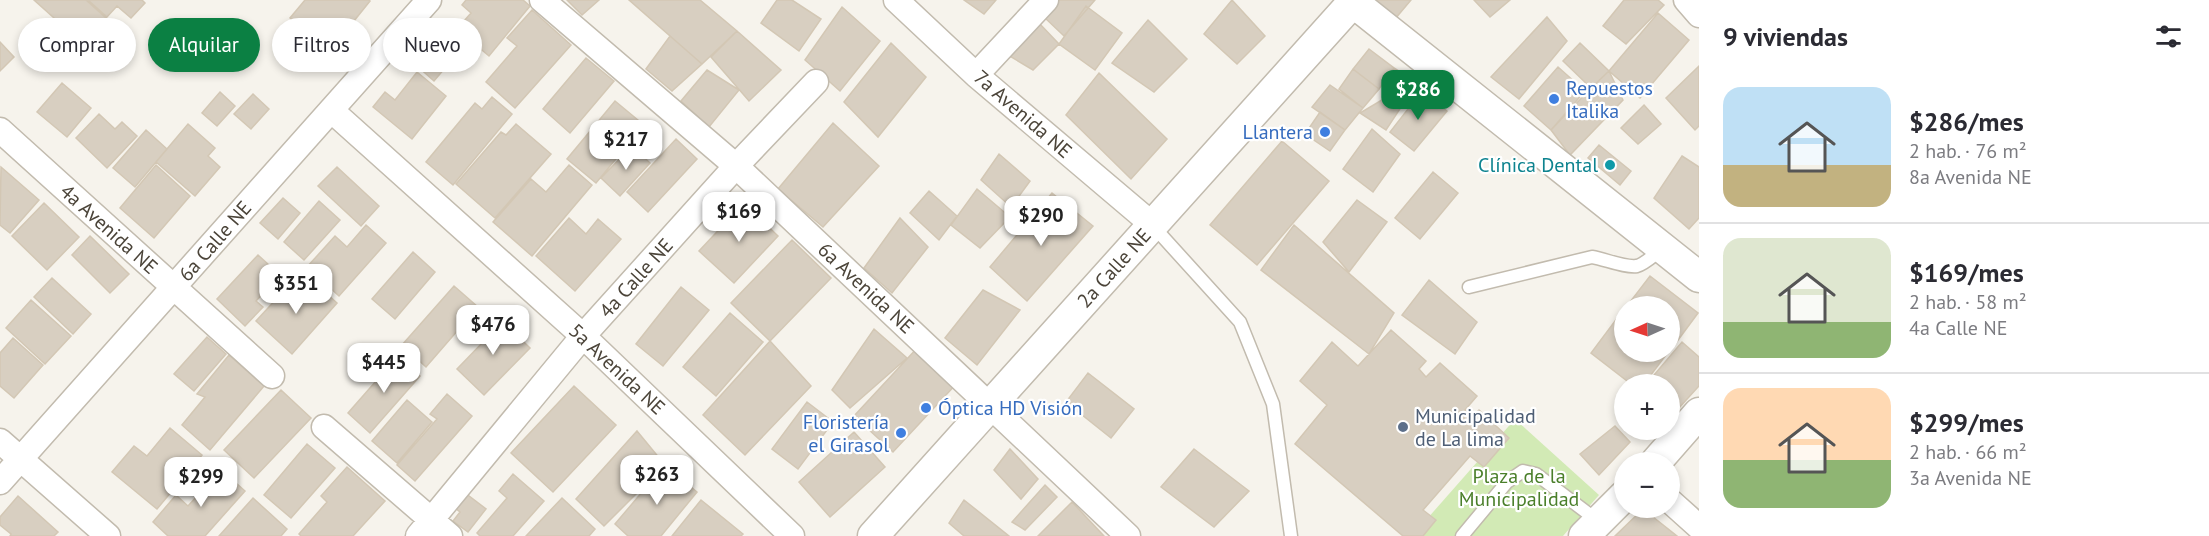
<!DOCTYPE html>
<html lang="es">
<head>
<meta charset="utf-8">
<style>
  :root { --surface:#fff; --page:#f7f7f7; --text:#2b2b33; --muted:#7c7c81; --line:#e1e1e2; --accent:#0b8043 }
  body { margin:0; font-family:"PT Sans",sans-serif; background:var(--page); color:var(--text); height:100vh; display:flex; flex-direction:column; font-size:22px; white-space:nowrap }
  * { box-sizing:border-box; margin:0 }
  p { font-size:20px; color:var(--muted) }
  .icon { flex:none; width:33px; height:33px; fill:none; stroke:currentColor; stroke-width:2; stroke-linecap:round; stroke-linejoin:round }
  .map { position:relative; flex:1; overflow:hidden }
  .details { display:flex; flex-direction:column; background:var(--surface); width:510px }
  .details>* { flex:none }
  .guide { position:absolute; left:18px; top:18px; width:570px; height:54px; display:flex; gap:12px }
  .needle { width:39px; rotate:267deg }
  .fabs { position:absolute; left:1614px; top:296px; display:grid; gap:12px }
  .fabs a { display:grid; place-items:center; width:66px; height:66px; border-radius:50%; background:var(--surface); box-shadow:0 3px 9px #0003; font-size:30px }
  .price { position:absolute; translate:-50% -51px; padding:0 14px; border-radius:12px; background:#fff; color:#222; font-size:20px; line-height:39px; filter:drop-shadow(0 2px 3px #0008) }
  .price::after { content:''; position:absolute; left:50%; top:36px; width:18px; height:14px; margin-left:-9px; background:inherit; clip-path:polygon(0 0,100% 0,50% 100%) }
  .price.selected { background:var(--accent); color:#fff }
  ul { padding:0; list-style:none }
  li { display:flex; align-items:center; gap:18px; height:150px; padding:0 24px }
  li+li { border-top:2px solid var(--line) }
  li span { display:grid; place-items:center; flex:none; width:168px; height:120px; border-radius:18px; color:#555 }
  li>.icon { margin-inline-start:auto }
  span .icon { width:72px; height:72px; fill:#fffc; stroke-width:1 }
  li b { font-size:26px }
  h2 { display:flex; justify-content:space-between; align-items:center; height:72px; padding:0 24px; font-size:26px }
  .tag { padding:0 21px; border-radius:27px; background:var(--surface); box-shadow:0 3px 9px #0003; font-size:21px; line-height:54px }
  .tag.selected { background:var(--accent); color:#fff }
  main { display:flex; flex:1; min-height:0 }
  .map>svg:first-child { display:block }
  .green { fill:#d2eab5 }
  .building { fill:#d8cfc1; stroke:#d3c7b4; stroke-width:1.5 }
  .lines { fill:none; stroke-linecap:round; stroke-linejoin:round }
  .service-casing { stroke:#c2bbae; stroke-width:15 }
  .minor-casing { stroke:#c2bbae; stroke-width:27 }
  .tertiary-casing { stroke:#c2bbae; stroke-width:33 }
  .service { stroke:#fff; stroke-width:12 }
  .minor { stroke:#fff; stroke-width:24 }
  .tertiary { stroke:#fff; stroke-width:30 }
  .shop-dot { fill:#3f7fe0; stroke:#fff; stroke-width:2 }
  .culture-dot { fill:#0f9aa8; stroke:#fff; stroke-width:2 }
  .service-dot { fill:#5c6f8a; stroke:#fff; stroke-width:2 }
  .labels { text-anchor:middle; stroke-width:4.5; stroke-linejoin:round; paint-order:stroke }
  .shop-label { font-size:20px; fill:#366cbe; stroke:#fff; text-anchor:start }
  .street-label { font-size:20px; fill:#4b4439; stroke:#fff }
  .culture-label { font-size:20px; fill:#0d838f; stroke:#fff; text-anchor:end }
  .service-label { font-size:20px; fill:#4e5e75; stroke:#fff; text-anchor:start }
  .park-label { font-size:20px; fill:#4a7f2a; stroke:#fff }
</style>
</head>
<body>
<main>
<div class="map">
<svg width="1699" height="536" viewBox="0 0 1699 536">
  <rect width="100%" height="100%" fill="#f6f3ec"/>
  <path class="green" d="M1515 419 1599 495 1563 536H1412Z"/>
  <path class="building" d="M34 0H86L106 18 83 44Z
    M88 0H142L145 3 131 18 117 6 107 17Z
    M305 0H369L370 1 330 51 290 18Z
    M466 0H523L530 6 489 56 457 29 471 13 462 5Z
    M567 0H599L582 15Z
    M629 0H700L737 31 702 64Z
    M777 0H792L821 19 799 51 761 23Z
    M964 0H996L984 14Z
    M1058 0H1095L1064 36 1044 17Z
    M1232 0 1265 36 1237 64 1204 34Z
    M1368 0H1411L1395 19Z
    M1474 0H1510L1490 17Z
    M1624 0H1658L1664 5 1626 44 1603 26Z
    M1086 6 1122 33 1095 70 1059 44Z
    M842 7 880 41 840 91 805 60Z
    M532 10 571 45 515 108 486 82 517 46 507 38Z
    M1658 13 1689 40 1640 98 1609 71Z
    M1547 17 1567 41 1519 99 1491 77Z
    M1148 20 1187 59 1154 92 1112 63Z
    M1038 22 1059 44 1033 70 1008 55Z
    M737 31 781 70 749 101 711 57Z
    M670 36 702 64 672 91 646 69Z
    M0 42 14 57 0 71Z
    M891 43 926 77 878 137 844 102Z
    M1580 43 1609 71 1591 88 1563 61Z
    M435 46 451 61 434 81 417 66Z
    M1369 49 1394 68 1379 89 1353 69Z
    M586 58 614 81 570 133 543 109Z
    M1699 66V126L1695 130 1666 98Z
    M1558 67 1585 91 1551 130 1524 106Z
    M1394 68 1417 83 1386 130 1360 113 1387 97Z
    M1353 69 1379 89 1363 108 1339 89Z
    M707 70 739 90 709 127 681 101Z
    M1609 71 1623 100 1570 155 1551 130 1591 88Z
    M417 72 446 96 412 139 373 107 385 92 395 100Z
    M1099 73 1167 139 1131 179 1066 115Z
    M62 83 91 108 67 137 37 112Z
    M1330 85 1363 108 1345 130 1312 107Z
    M1422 91 1447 111 1414 151 1390 132Z
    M220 92 235 106 217 126 202 113Z
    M253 94 269 109 251 129 234 114Z
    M492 97 512 114 453 185 426 162 475 103 482 109Z
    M615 101 644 125 596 183 567 159Z
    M1644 105 1661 124 1638 144 1621 128Z
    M1320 112 1345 130 1330 151 1305 134Z
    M99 114 115 129 122 122 137 136 107 168 76 138Z
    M833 123 879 166 823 227 778 189Z
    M188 124 215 148 208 156 220 167 195 196 156 162Z
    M516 124 551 154 495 218 456 184 501 132 506 135Z
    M1372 129 1400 154 1373 192 1343 169Z
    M146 130 167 149 135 187 113 168Z
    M676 139 697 159 648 212 627 192Z
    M1282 141 1329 181 1257 265 1210 225Z
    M1599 145 1631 171 1620 185 1588 158Z
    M632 146 650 163 620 196 601 178Z
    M999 154 1030 181 1011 207 981 180Z
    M1682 156 1699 167V218L1689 229 1654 198Z
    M156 165 190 196 154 238 120 208Z
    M569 165 592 185 532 256 493 222 531 179 546 192Z
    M1 167 39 200 10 233 0 225Z
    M337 167 379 206 361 226 318 186Z
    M1433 172 1458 193 1420 239 1395 218Z
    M977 189 1010 217 980 248 951 225Z
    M929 191 957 216 939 240 910 213Z
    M1052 193 1093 226 1027 301 990 267Z
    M283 198 300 213 278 239 260 223Z
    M1357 200 1387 222 1349 272 1323 242Z
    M319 201 340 220 304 260 284 242Z
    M44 203 79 237 47 270 12 236Z
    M744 203 778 236 734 283 699 251Z
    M569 218 586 234 598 219 621 239 575 291 536 256Z
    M900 218 928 247 892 293 864 268Z
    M366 225 386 243 339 296 307 267 335 236 347 247Z
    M1294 225 1394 313 1369 354 1261 270Z
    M90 236 129 274 110 293 72 255Z
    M792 240 831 278 770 341 731 303Z
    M413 252 435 272 395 319 372 299Z
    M258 255 280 275 256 301 263 307 245 326 217 299Z
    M1650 276 1698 313 1670 351V306H1627Z
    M52 278 91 314 73 334 34 297Z
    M1429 280 1477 322 1455 354 1402 315Z
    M292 282 305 294 315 283 337 303 292 354 256 321Z
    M454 286 478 307 426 367 402 345Z
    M681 287 709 310 663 366 636 344Z
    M983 290 1020 310 977 365 945 338Z
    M31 300 71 336 45 364 6 328Z
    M1624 309V351H1669L1644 384H1631L1591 353Z
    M730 313 763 342 716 396 683 367Z
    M497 316 530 348 484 395 457 369 485 340 480 335Z
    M874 329 907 358 850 408 832 390Z
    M1391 330 1426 361 1419 369 1426 377 1440 363 1477 396 1465 410 1472 417 1479 410 1509 438 1484 467 1470 456 1423 510 1436 520 1423 536H1403L1295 444 1327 405 1300 381 1332 342 1358 366Z
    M207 337 226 354 194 391 174 374Z
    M13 338 43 365 14 398 0 386V353Z
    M770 341 811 386 745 455 703 415Z
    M1682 342 1699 357V386L1679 408 1670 400V384H1652L1649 381Z
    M919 346 958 382 893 452 854 416Z
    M229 355 264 386 210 450 182 425 205 397 197 394Z
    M398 356 420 376 370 433 348 413Z
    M1088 373 1134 409 1111 438 1066 402Z
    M574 386 616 425 553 492 511 453Z
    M281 390 311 418 254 478 224 450Z
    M447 394 472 416 415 481 397 465 437 419 430 414Z
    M407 400 432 422 397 463 372 441Z
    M807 402 833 422 798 469 772 449Z
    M1615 426 1630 442 1599 475 1580 454Z
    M170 428 202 455 157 509 112 472 134 446 147 456Z
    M637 431 665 465 604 526 576 499Z
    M854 432 885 467 830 517 799 482Z
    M307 444 335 468 291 518 264 495Z
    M1010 449 1038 479 1021 499 994 470Z
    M1194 449 1249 491 1214 527 1161 487Z
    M665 465 697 492 661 536H628L615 524Z
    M217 466 245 491 205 536H168L153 522 176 495 188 506 207 485 203 481Z
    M347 467 385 501 353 536H301L299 534 327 502 321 496Z
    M513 474 544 501 513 536H480L477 533 507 498 499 491Z
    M1045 485 1057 497 1025 530 1012 522Z
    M460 489 486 509 468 532 453 521 460 512 449 503Z
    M18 496 58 532 54 536H10L11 534 0 525V517Z
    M253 498 287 529 281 536H219Z
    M562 498 595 529 589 536H526Z
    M701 500 743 534 741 536H672Z
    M964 500 1009 536H964L949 523Z
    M1072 502 1104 536H1038Z
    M1643 509 1677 536H1615Z"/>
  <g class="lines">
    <g class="service-casing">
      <path id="service" d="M1153 226 1240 322 1273 404 1291 536
        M1469 287 1592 257C1605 259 1625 268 1637 266 1645 264 1655 254 1662 249
        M1462 536 1507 482 1523 471 1536 474 1598 521"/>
    </g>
    <g class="minor-casing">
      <path id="minor" d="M542 0 736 166 1128 536
        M896 0 976 75 1153 225
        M1686 0 1699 15
        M976 75 1046 0
        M331 110 583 336 792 536
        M0 130 272 376
        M324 427 450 536
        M0 441 108 536
        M0 482 429 0
        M1670 501 1699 527
        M418 536 583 336 736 166 816 82"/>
    </g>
    <g class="tertiary-casing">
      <path id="tertiary" d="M1656 462 1699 413
        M873 536 1353 2 1699 277
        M1584 536 1624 496"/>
    </g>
    <use href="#service" class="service"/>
    <use href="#minor" class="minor"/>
    <use href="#tertiary" class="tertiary"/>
  </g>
  <g class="shop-dot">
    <circle cx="1554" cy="99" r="6"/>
    <circle cx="1325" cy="132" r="6"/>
    <circle cx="926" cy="408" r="6"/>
    <circle cx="901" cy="433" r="6"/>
  </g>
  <circle class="culture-dot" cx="1610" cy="165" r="6"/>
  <circle class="service-dot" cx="1403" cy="427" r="6"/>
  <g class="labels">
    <g class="shop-label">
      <text x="1566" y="95">Repuestos<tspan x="1566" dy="23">Italika</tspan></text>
      <text x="1313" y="139" text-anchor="end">Llantera</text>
      <text x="938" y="415">Óptica HD Visión</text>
      <text x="889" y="429" text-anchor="end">Floristería<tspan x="889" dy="23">el Girasol</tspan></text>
    </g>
    <g class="street-label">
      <text transform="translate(1023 114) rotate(41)" y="7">7a Avenida NE</text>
      <text transform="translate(109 229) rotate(42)" y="7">4a Avenida NE</text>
      <text transform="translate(215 241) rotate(-49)" y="7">6a Calle NE</text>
      <text transform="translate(1114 268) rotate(-48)" y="7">2a Calle NE</text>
      <text transform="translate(636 278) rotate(-48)" y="7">4a Calle NE</text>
      <text transform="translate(866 288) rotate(43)" y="7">6a Avenida NE</text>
      <text transform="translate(617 369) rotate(43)" y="7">5a Avenida NE</text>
    </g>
    <g class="culture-label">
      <text x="1598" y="172">Clínica Dental</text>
    </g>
    <g class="service-label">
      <text x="1415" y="423">Municipalidad<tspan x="1415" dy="23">de La lima</tspan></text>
    </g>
    <g class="park-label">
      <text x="1519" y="483">Plaza de la<tspan x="1519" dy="23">Municipalidad</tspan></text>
    </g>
  </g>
</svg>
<div class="fabs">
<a><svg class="needle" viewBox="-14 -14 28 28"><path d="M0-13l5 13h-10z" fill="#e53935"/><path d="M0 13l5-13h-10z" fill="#7c7c81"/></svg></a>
<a>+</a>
<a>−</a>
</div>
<b class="price selected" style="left:1418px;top:121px">$286</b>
<b class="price" style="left:626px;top:171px">$217</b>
<b class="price" style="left:739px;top:243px">$169</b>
<b class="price" style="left:1041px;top:247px">$290</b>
<b class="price" style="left:296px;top:315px">$351</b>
<b class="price" style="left:493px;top:356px">$476</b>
<b class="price" style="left:384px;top:394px">$445</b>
<b class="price" style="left:657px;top:506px">$263</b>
<b class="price" style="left:201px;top:508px">$299</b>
<div class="guide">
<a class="tag">Comprar</a>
<a class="tag selected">Alquilar</a>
<a class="tag">Filtros</a>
<a class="tag">Nuevo</a>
</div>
</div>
<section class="details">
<h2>9 viviendas<svg class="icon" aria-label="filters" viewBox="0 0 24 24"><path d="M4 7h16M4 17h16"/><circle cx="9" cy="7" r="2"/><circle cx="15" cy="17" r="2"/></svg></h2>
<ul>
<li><span style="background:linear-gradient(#bfe0f5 65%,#c2b280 0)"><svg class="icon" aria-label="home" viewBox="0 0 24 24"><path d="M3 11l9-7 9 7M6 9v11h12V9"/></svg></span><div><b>$286/mes</b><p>2 hab. · 76 m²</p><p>8a Avenida NE</p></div></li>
<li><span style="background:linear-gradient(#dfe7d0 70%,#8fb573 0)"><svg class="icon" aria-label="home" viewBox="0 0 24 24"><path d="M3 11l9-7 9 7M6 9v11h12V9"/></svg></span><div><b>$169/mes</b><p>2 hab. · 58 m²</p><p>4a Calle NE</p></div></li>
<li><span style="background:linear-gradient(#ffd9b3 60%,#8fb573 0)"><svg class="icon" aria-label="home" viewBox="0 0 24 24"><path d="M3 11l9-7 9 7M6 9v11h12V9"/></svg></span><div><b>$299/mes</b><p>2 hab. · 66 m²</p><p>3a Avenida NE</p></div></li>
</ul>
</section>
</main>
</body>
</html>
